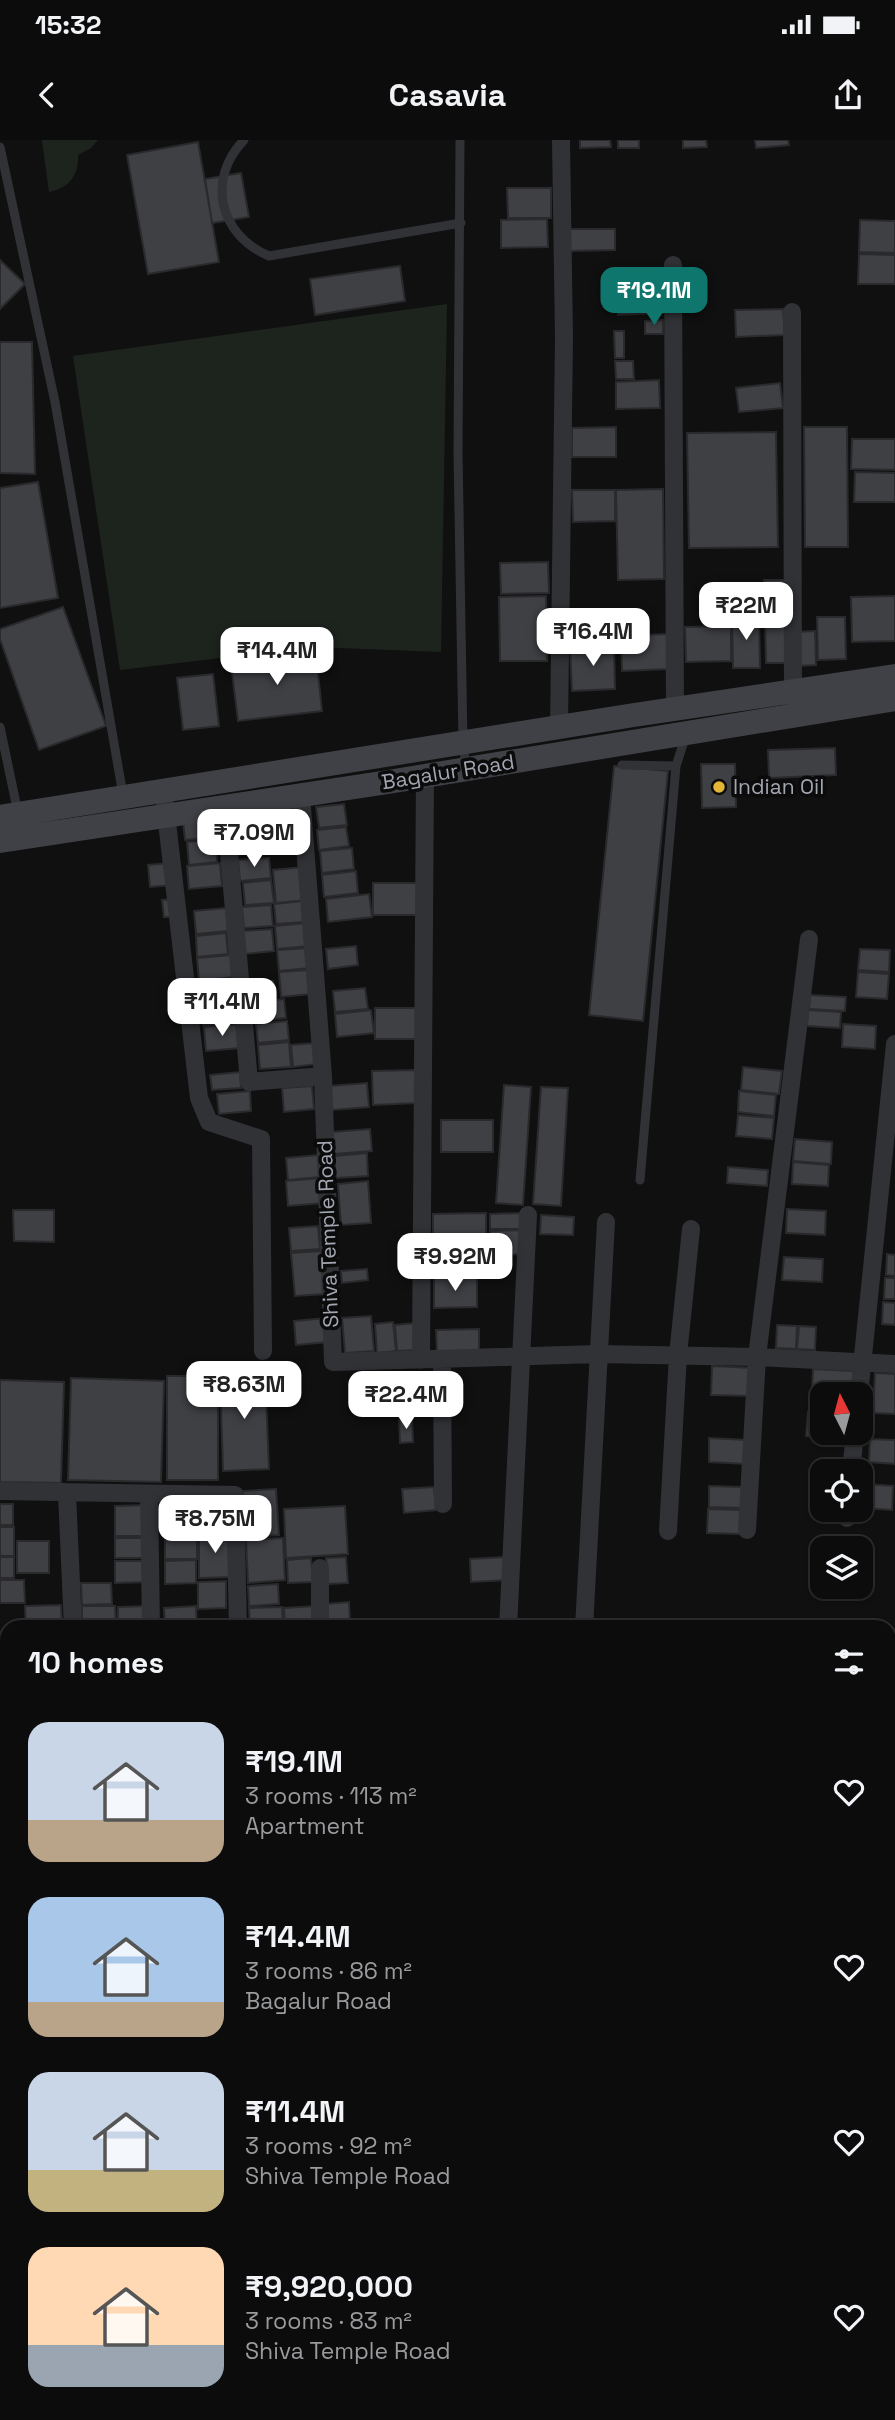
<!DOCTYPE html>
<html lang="en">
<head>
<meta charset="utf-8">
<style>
  :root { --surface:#0c0c0d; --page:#151516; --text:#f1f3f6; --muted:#9a9b9d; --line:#2c2c2e; --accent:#0f766e }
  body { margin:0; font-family:"Space Grotesk",sans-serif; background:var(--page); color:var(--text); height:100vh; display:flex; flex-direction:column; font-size:26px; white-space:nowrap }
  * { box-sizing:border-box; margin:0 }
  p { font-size:23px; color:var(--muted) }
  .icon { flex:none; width:38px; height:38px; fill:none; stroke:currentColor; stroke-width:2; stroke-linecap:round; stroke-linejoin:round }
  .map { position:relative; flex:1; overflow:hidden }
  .side { position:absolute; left:0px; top:1480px; width:896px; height:800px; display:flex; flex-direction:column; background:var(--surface); border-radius:21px 21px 0 0; box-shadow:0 2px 5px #0004,0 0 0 2px var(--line) }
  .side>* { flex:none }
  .needle { width:46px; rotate:354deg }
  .buttons { position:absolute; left:810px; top:1242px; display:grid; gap:14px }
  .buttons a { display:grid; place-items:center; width:63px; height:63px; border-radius:14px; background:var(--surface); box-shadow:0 2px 5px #0004,0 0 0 2px var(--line); font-size:35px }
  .price { position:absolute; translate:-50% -60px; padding:0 16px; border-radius:14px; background:#fff; color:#222; font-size:23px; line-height:46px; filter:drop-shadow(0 2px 4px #0008) }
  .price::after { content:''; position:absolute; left:50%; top:42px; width:21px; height:16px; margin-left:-10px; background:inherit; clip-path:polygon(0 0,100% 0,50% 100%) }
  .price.selected { background:var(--accent); color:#fff }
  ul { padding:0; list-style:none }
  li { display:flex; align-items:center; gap:21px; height:175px; padding:0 28px }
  li span { display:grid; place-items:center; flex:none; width:196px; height:140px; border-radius:21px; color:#555 }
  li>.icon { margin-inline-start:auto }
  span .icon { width:84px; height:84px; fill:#fffc; stroke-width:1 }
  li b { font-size:30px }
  h2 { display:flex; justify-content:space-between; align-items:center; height:84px; padding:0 28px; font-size:30px }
  .status { display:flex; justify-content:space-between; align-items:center; height:49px; padding:0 35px; background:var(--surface); direction:ltr }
  .status svg { height:19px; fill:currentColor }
  header { display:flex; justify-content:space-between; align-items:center; height:91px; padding:0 28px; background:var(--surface); font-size:32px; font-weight:700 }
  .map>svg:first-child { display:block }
  .green { fill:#1d241e }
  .building { fill:#3f4044; stroke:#2a2a2d; stroke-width:2 }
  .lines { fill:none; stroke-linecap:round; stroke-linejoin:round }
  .lane { stroke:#313236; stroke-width:9 }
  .street { stroke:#313236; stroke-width:18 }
  .secondary { stroke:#404146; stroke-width:24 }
  .poi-dot { fill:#e3b636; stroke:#0b0b0c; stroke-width:2.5 }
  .labels { text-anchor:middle; stroke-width:7; stroke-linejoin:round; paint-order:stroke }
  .street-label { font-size:21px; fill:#a2a6b1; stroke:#0b0b0c }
  .poi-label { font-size:21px; fill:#a2a6b1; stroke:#0b0b0c; text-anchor:start }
</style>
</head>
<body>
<div class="status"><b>15:32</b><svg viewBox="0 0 49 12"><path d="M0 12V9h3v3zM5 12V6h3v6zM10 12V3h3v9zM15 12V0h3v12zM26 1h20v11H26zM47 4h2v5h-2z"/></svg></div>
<header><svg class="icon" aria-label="back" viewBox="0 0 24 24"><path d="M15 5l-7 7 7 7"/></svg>Casavia<svg class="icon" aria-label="share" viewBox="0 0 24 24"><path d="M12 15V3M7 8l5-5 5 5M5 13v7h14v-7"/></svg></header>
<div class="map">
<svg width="895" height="2280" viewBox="0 0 895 2280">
  <rect width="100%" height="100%" fill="#101011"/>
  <path class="green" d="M42 0H98L91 8 78 15C79 35 69 48 49 52Z
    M447 164 441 512 313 507 120 530 73 216Z"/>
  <path class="building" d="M580 0H610L611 7 580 8Z
    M618 0H639V8H618Z
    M683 0H706L707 7 683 8Z
    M755 0H788L789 5 756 8Z
    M198 2 219 122 148 134 127 15Z
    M241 33 249 77 212 83 205 39Z
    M507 48H551V78H508Z
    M547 79 548 107 501 108V80Z
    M860 80 895 81V113L859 112Z
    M569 89H615V110L569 111Z
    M859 114 895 115V144H858Z
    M0 120 25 144 0 169Z
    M400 126 405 161 315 175 310 139Z
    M662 145 663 173 618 175 617 146Z
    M783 169 785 195 736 197 735 170Z
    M663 180V194H645V181Z
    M614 191H624V218H615Z
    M0 202H32L35 334 0 333Z
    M615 221H633L634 239H616Z
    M659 240 660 268 616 269V242Z
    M780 243 783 268 739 272 736 248Z
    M616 287V317H572V288Z
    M804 287H847L848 407H805Z
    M776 292 778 407 689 408 687 293Z
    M852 299H895V330L851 329Z
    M855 332 895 333V362H854Z
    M38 342 58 458 0 468V348Z
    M663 349 664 439 618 440 616 350Z
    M572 350H615V381L573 382Z
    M548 422 549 453 501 454 500 423Z
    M764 440H784L786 523H766Z
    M546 456 547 521H500L499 457Z
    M895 456V501L852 502 851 457Z
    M63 467 106 586 39 610 0 499V489Z
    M617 473 618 503 575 504 573 475Z
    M759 475 760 528H733L732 476Z
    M817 477H845L846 519 818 520Z
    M731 486V521L686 522 685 487Z
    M815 491 816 525 797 526 796 492Z
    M667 494 668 529 622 531 621 496Z
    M614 506 615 549 572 551 570 508Z
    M316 514 322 571 238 581 231 524Z
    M213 534 219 586 183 590 177 538Z
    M835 608 836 635 769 638 768 610Z
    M701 624H735L736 667 702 668Z
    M614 626 668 631 643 881 589 875Z
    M344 664 347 685 319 688 316 667Z
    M292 673 294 689 272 691 270 675Z
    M209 679 211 698 185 700 183 681Z
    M268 680 271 709 237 712 234 683Z
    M346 687 349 706 319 710 317 690Z
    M297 690 299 711 273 713 271 692Z
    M216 700 217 722 189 725 187 702Z
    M352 708 354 729 322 733 320 711Z
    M269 718 271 738 240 741 238 720Z
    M170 723 172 745 150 747 148 725Z
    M220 723 222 746 189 749 187 726Z
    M304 727 307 760 276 763 273 730Z
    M356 731 358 753 324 757 322 735Z
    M271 740 274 763 245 765 243 743Z
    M373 743H421V775H373Z
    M369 754 372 777 328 782 326 759Z
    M174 759 175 777H164L162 760Z
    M303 761 305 782 276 784 274 764Z
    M271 765 273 786 244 788 242 767Z
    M226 768 228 791 196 794 194 771Z
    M307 783 309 806 277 809 275 786Z
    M272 789 274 811 245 814 243 791Z
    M226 793 228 814 197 817 196 796Z
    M356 806 358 825 328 829 326 809Z
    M309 808 310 828 279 831 277 810Z
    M860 809 890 810 889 832 858 830Z
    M231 815 233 837 199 841 197 818Z
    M308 830 310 854 281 857 279 832Z
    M858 832 889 834 887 859 856 857Z
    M228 841 230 860 202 863 200 844Z
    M273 841 275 858 255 860 253 842Z
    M365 848 368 869 335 872 333 851Z
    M810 855 846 857 845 871 809 869Z
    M284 859 286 878 253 881 252 862Z
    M229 862 231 882 203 885 201 864Z
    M375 868H416V899H375Z
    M371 870 374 893 337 897 335 874Z
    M808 870 841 872 840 888 807 886Z
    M287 881 289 900 258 903 256 884Z
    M238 884 240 908 206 911 204 887Z
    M843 884 876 886 875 909 842 907Z
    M289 902 291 927 260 929 258 905Z
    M315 903 317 924 293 927 291 905Z
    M743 927 782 931 779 954 741 950Z
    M416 930 417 963 373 965 372 931Z
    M240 932 241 948 212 950 210 935Z
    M367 943 369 967 332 970 330 946Z
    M504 945 531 947 523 1065 496 1063Z
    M312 946 314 969 284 972 282 948Z
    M541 947 568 948 561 1066 533 1064Z
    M250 951 251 971 219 974 217 954Z
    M739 951 776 955 774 976 738 972Z
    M738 975 774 978 772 999 736 996Z
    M441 980H493V1012H441Z
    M370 989 372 1011 334 1014 332 992Z
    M795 999 832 1002 831 1024 793 1021Z
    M367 1013 368 1036 336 1038 334 1016Z
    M318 1015 320 1037 288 1040 286 1018Z
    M793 1022 829 1025 828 1046 792 1044Z
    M728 1027 768 1030 767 1046 727 1043Z
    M321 1038 323 1063 288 1066 286 1041Z
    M368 1041 371 1083 341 1085 338 1044Z
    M787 1069 826 1071 825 1095 786 1093Z
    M13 1070H54V1102L14 1101Z
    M486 1073V1101L433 1102V1074Z
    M521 1073 522 1089H490V1074Z
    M541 1075 574 1077 573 1095 540 1094Z
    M318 1086 320 1109 291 1111 289 1088Z
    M521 1090 522 1114 490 1115V1091Z
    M433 1104H485L486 1135H434Z
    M321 1111 325 1154 295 1156 291 1113Z
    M887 1114 895 1115V1136L886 1135Z
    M784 1117 823 1119 822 1142 782 1140Z
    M367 1129 368 1140 342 1143 341 1131Z
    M434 1138H477V1167L434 1168Z
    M885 1138H895V1159H884Z
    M883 1162 895 1163V1185L882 1184Z
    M371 1176 374 1211 345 1213 342 1178Z
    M327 1178 329 1202 296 1205 294 1181Z
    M393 1182 396 1211 377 1213 375 1184Z
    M416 1183 418 1210 397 1211 395 1185Z
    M777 1185 797 1186 796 1209 776 1208Z
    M799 1186 816 1187 815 1210 797 1209Z
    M479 1189V1211L437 1212 436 1190Z
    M712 1226 753 1228 751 1256 711 1255Z
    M813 1229 854 1231 853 1251 812 1249Z
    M265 1231 269 1329 223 1331 220 1233Z
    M875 1233 895 1234V1274L873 1273Z
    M167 1236H218V1340H167Z
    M71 1238 164 1241 161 1342 68 1340Z
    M0 1240 64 1242 61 1343 0 1342Z
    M808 1272 822 1273V1293H850L849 1299 806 1296Z
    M412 1279 413 1302 400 1303 399 1280Z
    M709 1298 747 1300 746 1324 709 1322Z
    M870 1299 895 1300V1324L869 1322Z
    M866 1344 893 1346 892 1370 865 1368Z
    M709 1346 742 1347V1368L709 1367Z
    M434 1347 436 1370 404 1373 402 1349Z
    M276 1349 279 1395 246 1397 243 1351Z
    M0 1364H13V1385H0Z
    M147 1365 148 1396H115V1366Z
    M167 1366H195V1395L168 1396Z
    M345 1366 348 1414 286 1418 284 1369Z
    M198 1367H230V1390H198Z
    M708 1369 743 1370 742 1394 707 1393Z
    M0 1387H14V1416H0Z
    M231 1391 232 1437 199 1438V1392Z
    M197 1397V1419H165V1398Z
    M115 1398H147L148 1418H115Z
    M283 1398 285 1440 248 1443 246 1400Z
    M17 1401H49V1433H17Z
    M0 1417H14V1438H0Z
    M346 1417 348 1443 328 1444 326 1418Z
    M505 1417 507 1440 471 1442 470 1419Z
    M311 1418 313 1442 288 1443 287 1420Z
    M196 1420V1443L165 1444V1421Z
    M115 1421H149V1442L115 1443Z
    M0 1440H24L25 1463H0Z
    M226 1441V1468L198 1469V1442Z
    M81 1443H111L112 1464 82 1465Z
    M278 1444 279 1464 249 1466 248 1446Z
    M349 1462 350 1483 327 1484 326 1464Z
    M61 1465 62 1488H26L25 1466Z
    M82 1466H115L116 1488H82Z
    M149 1466 150 1488H118V1467Z
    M196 1466 197 1488H165L164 1468Z
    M316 1466 317 1488H285L284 1468Z
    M282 1467 283 1488H250L249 1468Z
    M0 1509H7V1534H0Z
    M0 1553H7V1604H0Z
    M0 1794H7V1818H0Z
    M290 2273H308V2280H290Z
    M546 2274 615 2277 614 2280H545Z
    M850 2274H884V2280H850Z"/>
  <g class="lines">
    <path class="lane" d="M244 0C206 39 219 95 269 116L461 83
      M460 0 458 312 463 603 466 627
      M0 7 55 262 123 655
      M0 587 18 673
      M622 625 676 626
      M640 1040 676 626 686 595"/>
    <path class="street" d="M673 125 675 569
      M792 172 793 561
      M559 588 564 197 561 0
      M301 655 323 936 333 1222 598 1214 757 1217 895 1224
      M165 665 199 958 209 982 261 999 263 1211
      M225 667 249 942 323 936
      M421 1220 425 636
      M442 1220 443 1364
      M859 1255 895 904
      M851 1332 855 1293
      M0 1351 235 1355 238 1488
      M67 1353 73 1488
      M149 1354 151 1488
      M847 1378V1370
      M747 1390 757 1217 809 799
      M668 1391 678 1215 691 1089
      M320 1428V1488
      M508 1488 528 1075
      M584 1488 606 1082
      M0 1540H7
      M889 1728H895
      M0 1783H7
      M889 1802 895 1801
      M889 2055 895 2078
      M889 2116 895 2113
      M889 2244V2280
      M747 2273V2280
      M841 2273V2280
      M317 2280 318 2273
      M410 2280V2273
      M474 2280 498 2273"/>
    <path class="secondary" d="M0 677 634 575 895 536
      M0 701 388 642 895 559"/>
  </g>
  <circle class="poi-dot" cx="719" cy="647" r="7"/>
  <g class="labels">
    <g class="street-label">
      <text transform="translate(448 632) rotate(-9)" y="7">Bagalur Road</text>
      <text transform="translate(328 1094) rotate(-92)" y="7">Shiva Temple Road</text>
    </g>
    <g class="poi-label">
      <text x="733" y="654">Indian Oil</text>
    </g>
  </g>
</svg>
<div class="buttons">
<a><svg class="needle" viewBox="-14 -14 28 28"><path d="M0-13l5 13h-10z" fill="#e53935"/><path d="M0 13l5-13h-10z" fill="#9a9b9d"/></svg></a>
<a><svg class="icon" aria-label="locate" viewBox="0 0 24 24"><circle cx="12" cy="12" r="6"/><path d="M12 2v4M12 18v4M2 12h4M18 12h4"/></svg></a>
<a><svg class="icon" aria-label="layers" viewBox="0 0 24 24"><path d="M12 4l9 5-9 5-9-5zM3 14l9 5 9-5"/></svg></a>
</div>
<b class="price selected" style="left:654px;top:187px">₹19.1M</b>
<b class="price" style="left:746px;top:502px">₹22M</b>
<b class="price" style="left:593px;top:528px">₹16.4M</b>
<b class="price" style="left:277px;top:547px">₹14.4M</b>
<b class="price" style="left:254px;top:729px">₹7.09M</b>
<b class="price" style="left:222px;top:898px">₹11.4M</b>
<b class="price" style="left:455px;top:1153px">₹9.92M</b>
<b class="price" style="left:244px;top:1281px">₹8.63M</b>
<b class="price" style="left:406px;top:1291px">₹22.4M</b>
<b class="price" style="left:215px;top:1415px">₹8.75M</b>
<section class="side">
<h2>10 homes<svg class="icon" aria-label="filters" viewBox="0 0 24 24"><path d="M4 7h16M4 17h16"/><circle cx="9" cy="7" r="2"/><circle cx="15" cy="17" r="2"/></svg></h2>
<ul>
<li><span style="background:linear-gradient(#c9d6e8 70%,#b9a48a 0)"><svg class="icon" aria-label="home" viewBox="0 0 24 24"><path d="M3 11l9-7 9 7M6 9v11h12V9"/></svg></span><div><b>₹19.1M</b><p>3 rooms · 113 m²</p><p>Apartment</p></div><svg class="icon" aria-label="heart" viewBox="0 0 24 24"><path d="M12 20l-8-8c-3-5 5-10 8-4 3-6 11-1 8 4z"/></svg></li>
<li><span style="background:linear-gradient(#a9c7e8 75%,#b9a48a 0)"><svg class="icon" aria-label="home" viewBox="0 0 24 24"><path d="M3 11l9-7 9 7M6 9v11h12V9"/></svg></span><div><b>₹14.4M</b><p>3 rooms · 86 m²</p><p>Bagalur Road</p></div><svg class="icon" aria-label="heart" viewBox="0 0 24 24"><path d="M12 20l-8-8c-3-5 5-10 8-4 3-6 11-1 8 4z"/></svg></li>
<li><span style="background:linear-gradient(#c9d6e8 70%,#c2b280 0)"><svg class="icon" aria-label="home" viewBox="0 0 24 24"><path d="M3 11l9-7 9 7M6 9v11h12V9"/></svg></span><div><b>₹11.4M</b><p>3 rooms · 92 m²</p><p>Shiva Temple Road</p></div><svg class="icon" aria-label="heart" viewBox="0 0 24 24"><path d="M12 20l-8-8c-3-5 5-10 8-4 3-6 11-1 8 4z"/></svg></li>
<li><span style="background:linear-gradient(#ffd9b3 70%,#9aa5b1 0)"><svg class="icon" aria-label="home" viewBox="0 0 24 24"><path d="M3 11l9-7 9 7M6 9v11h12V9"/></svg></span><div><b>₹9,920,000</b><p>3 rooms · 83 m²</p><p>Shiva Temple Road</p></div><svg class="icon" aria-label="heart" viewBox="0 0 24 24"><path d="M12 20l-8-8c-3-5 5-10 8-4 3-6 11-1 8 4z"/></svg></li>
</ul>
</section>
</div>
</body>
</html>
